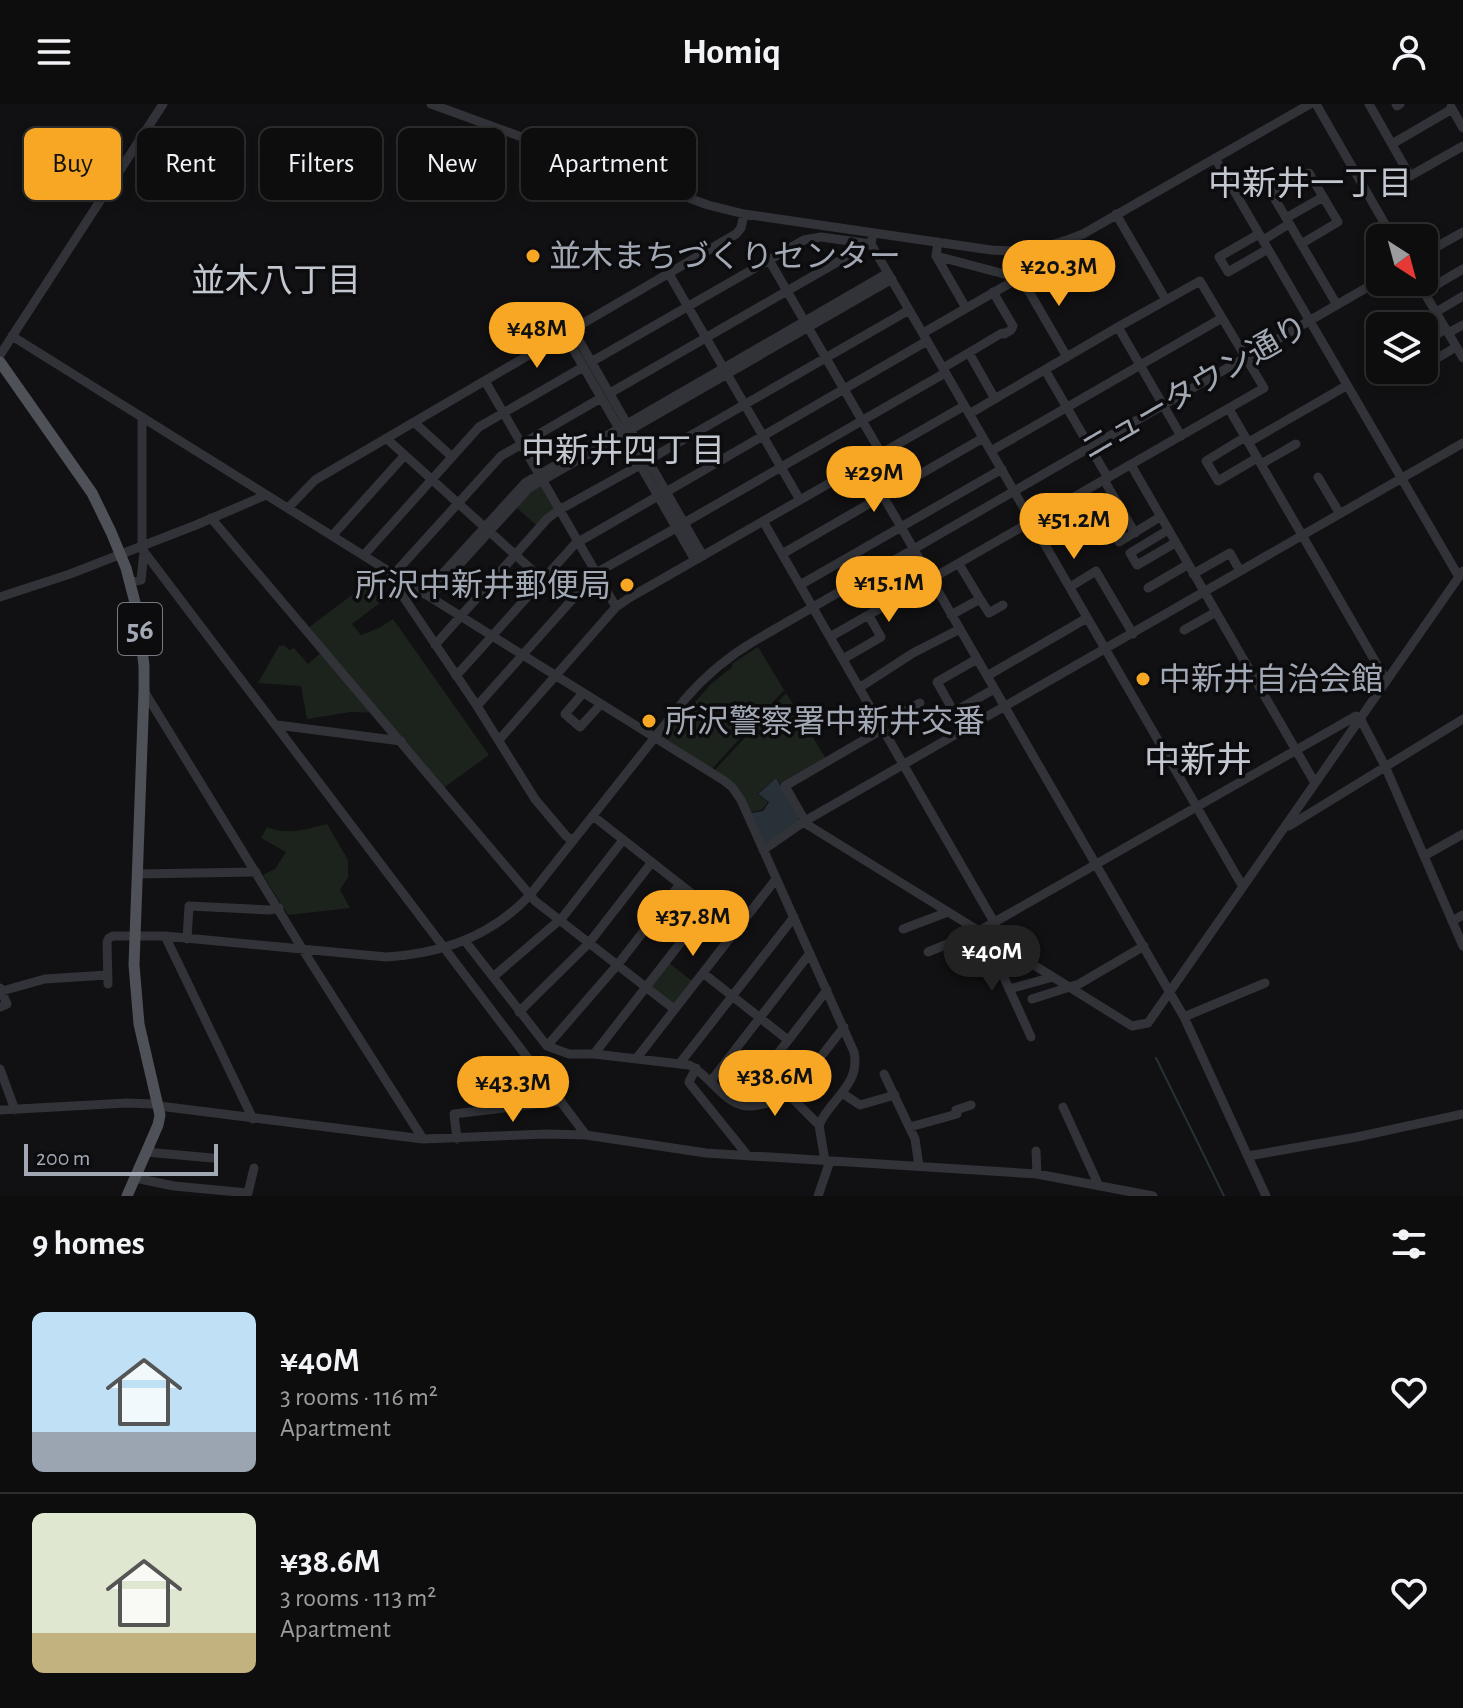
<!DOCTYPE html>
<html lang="en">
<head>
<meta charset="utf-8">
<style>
  :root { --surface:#0d0d0e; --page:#161617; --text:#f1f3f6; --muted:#9a9c9e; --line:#2d2d2e; --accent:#f8a724 }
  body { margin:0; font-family:"Alegreya Sans","Noto Sans JP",sans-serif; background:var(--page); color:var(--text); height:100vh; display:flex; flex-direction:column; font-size:30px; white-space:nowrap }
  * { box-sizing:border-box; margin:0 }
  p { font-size:26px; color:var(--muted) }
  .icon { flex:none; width:44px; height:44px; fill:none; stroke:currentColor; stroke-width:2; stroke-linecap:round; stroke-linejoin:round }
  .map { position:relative; height:1092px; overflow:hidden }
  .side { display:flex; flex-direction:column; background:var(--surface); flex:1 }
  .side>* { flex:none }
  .guide { position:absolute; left:24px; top:24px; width:800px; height:72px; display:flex; gap:16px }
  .needle { width:52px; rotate:144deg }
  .buttons { position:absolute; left:1366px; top:120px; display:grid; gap:16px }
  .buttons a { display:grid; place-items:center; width:72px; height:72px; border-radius:12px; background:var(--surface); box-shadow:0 4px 12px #0003,0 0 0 2px var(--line); font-size:40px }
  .scale { position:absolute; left:24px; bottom:20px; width:194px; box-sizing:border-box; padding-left:8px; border:4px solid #a2a9b4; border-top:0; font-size:22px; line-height:28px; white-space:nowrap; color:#a2a9b4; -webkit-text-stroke:6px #0c0c0e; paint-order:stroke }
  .price { position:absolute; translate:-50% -68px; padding:0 18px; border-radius:28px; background:var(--accent); color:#111; font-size:26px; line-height:52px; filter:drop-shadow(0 2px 4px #0008) }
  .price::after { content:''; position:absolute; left:50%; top:48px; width:24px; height:18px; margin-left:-12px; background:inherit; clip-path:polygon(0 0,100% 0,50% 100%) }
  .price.selected { background:#222; color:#fff }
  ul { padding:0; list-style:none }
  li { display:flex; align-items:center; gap:24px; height:200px; padding:0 32px }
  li+li { border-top:2px solid var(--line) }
  li span { display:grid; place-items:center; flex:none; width:224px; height:160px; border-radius:12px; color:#555 }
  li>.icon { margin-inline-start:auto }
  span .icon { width:96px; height:96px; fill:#fffc; stroke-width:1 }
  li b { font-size:34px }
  h2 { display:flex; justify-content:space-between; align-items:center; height:96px; padding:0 32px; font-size:34px }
  .chip { padding:0 28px; border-radius:12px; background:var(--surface); box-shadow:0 4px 12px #0003,0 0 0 2px var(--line); font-size:28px; line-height:72px }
  .chip.selected { background:var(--accent); color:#111 }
  header { display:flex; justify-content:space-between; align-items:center; height:104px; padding:0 32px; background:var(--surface); font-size:36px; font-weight:700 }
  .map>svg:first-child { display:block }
  .green { fill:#1c231c }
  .water { fill:#273137 }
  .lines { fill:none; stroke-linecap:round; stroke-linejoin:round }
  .stream { stroke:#273137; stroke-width:2 }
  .minor { stroke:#323338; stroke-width:9 }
  .major { stroke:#4e5157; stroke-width:11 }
  .poi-dot { fill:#f8a724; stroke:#0c0c0e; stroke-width:3 }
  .labels { text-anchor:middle; stroke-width:7; stroke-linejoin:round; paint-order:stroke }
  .shield { fill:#0c0c0e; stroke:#757a82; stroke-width:2 }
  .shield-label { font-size:30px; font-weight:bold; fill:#a2a9b4 }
  .poi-label { font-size:32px; fill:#a2a9b4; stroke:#0c0c0e; text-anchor:start }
  .street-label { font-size:32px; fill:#a2a9b4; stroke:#0c0c0e }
  .neighbourhood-label { font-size:34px; fill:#c3c7d0; stroke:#0c0c0e }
  .quarter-label { font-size:36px; fill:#c3c7d0; stroke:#0c0c0e }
</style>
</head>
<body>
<header><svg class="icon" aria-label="menu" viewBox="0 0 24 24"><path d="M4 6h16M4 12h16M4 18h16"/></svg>Homiq<svg class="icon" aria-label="person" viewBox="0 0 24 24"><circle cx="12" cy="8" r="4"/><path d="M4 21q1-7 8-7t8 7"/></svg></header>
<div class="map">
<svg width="1463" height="1092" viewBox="0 0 1463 1092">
  <rect width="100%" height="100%" fill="#111113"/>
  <path class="green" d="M542 382 555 404 537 422 515 402 529 387Z
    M368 479 381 498 352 520 361 531 379 524 393 515 489 651 442 685 379 609 351 608 307 615 301 582 258 579 279 542 284 541 289 546 294 544 308 560 325 545 308 524Z
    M758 543 784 586 711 666 662 634 673 618 678 617 711 580 732 563 733 559Z
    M786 589 826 655 781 681 776 674 757 690 768 698 762 706 750 708 714 667Z
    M327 720 348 756V773L340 786 350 804 288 811 263 771 275 765 286 748 261 734 267 723C286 732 307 725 327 720Z
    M669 859 692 877 674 901 650 882Z"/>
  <path class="water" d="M776 674 798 712V719L767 740 764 738 751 709 763 707 769 698 758 690Z"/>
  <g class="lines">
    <path class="stream" d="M1156 954 1224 1092"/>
    <path class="minor" d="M431 0 708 101 744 110 991 146C1024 149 1052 143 1083 130L1310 0
      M1316 0 1393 134
      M1369 0 1410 72 1463 42
      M1396 0 1397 2 1400 0
      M1451 3 1463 24
      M1392 40 1452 5
      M1215 54 1459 473
      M1116 110 1166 196
      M1286 114 1323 93
      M873 129 871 140 1243 783
      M1259 130 1219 153 1228 168 1268 145
      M1263 136 1289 120
      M938 138 936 152 1019 174
      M1301 140 1338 118 1309 69 1272 90 1337 201
      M1424 150 1463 128
      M936 152 966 204
      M769 156 881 349
      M669 170 800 396
      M1020 172 1067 253
      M1418 178 1463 254
      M1424 188 1463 165
      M1436 208 1463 192
      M1118 223 1181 332
      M573 226 703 452
      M923 229 1059 151 1071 140 1075 133
      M1448 229 1463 221
      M565 231 695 456
      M12 232 723 676 732 683 741 696 854 948C861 981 830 995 819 1021
      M1424 238 1446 225
      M969 249 995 295
      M0 251 163 0
      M591 258 804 136 821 133 871 140
      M1424 262 1456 243
      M943 264 1002 229 1004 230 1011 226 1013 222 993 188
      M1045 266 1108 374
      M1415 266H1417
      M485 277 616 503
      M610 289 853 149 859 139
      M1229 305 1386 576
      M142 313V445L586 1031
      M415 319 451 352
      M1245 333 1206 357 1218 377 1257 354
      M387 335 542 475
      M1249 338 1346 282
      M991 347 1222 214
      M648 356 909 206
      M864 359 1184 913 1266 1092
      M1261 360 1296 340
      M1131 361 1315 679
      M1318 373 1340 410
      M1104 376 1135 429
      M666 388 927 237
      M288 404 315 376 736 130 741 124 744 110
      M211 414 535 797 674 905
      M763 417 994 818
      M684 419 945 269
      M1168 426 1130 449 1137 461 1175 439
      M332 432 404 352
      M1119 438 1160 413
      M782 450 983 334
      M364 451 479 323 583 263
      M959 460 980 495
      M1193 470 1230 449 1240 467
      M393 471 396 482 477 602 535 695 566 732 573 737
      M393 471 501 352 601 294
      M130 478 141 476 144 448
      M800 481 1002 365
      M1070 483 1096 467 1133 530
      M1148 484 1187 461
      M424 490 525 379 888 169
      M0 493 70 470 196 421 266 391
      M430 493 529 384 892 175
      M951 511 980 495 989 509 1003 501
      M1184 526 1216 508
      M830 533 1264 284 1200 177 1118 223 969 310
      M435 541 547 415 559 406 640 361
      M843 555 881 533 869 512
      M977 555 937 578 954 608 994 585
      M456 572 575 440 658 392
      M987 572 1087 514
      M859 584 913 549 960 525
      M144 587 303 846 423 1035
      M583 589 565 610 580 623 601 600
      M477 602 596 469 676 424
      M277 621 401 637
      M881 622 920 599
      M499 636 616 503 629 494 964 302
      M593 712 737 825
      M805 717 785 682 883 625
      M803 718 1132 922 1148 919 1463 467
      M1289 722 1463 615
      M763 746 805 717 1463 339
      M1424 752 1463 730
      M137 770 256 768
      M1452 817 1463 811
      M903 825 948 808
      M165 832 253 1015
      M990 833 992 847 1031 933
      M187 835 189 802 269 806 279 804
      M465 837 547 942 569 950H594L689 961C711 971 725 1004 752 1002 765 1001 778 996 790 992L819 1021 825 1057
      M928 848 979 827 1356 612 1360 614 1385 662 1463 842
      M703 869 788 936
      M493 873 562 814 623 736
      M108 880 107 838 109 834 113 832H165L386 853C441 850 492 832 530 791L686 594C706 571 729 552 756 536L1380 176
      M1009 885 1053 873
      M2 887 45 875 107 871
      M1032 895 1079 880 1144 842
      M0 903 7 900 0 884
      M519 908 589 839 652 758
      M1184 913 1265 879
      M547 942 619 859 680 780
      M594 950 709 802
      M636 955 776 775
      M680 959 794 813
      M696 964 689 978 690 980 748 1052
      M0 965 15 1006
      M884 970 915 1035 919 1062
      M711 977 810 849
      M842 989 860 1001 895 991
      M790 992 844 923
      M739 1000 827 886
      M1063 1003 1099 1082
      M0 1006 127 999 153 1000 159 1002 423 1035 547 1030 586 1031 706 1049 1037 1070 1153 1092
      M910 1023 957 1010 956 1006 971 1001
      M457 1035 454 1010 561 997
      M1036 1047 1037 1070
      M146 1048 212 1054
      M1248 1052 1357 1033 1463 1010
      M135 1074 174 1082 248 1089 254 1064
      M818 1092 830 1057"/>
    <path class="major" d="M0 258 92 389 111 428 126 464 138 510 144 562V587L134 861 139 920 160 1011 158 1021 127 1092"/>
  </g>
  <g class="poi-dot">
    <circle cx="533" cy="152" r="8"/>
    <circle cx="627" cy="481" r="8"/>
    <circle cx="1143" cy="575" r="8"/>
    <circle cx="649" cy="617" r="8"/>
  </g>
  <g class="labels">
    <rect class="shield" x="118" y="499" width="44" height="52" rx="6"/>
    <g class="shield-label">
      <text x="140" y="535">56</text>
    </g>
    <g class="poi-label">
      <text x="549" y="163">並木まちづくりセンター</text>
      <text x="611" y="492" text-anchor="end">所沢中新井郵便局</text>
      <text x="1159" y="586">中新井自治会館</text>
      <text x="665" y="628">所沢警察署中新井交番</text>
    </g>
    <g class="street-label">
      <text transform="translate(1194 283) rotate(-30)" y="11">ニュータウン通り</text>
    </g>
    <g class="neighbourhood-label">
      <text x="1310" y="91">中新井一丁目</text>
      <text x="276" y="188">並木八丁目</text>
      <text x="623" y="358">中新井四丁目</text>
    </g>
    <g class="quarter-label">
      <text x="1198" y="668">中新井</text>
    </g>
  </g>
</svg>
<div class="buttons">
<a><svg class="needle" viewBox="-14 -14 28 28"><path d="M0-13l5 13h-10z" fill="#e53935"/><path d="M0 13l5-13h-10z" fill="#9a9c9e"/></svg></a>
<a><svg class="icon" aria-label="layers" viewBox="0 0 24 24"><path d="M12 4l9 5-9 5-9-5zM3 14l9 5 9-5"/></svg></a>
</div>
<div class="scale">200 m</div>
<b class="price" style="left:1059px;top:204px">¥20.3M</b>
<b class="price" style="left:537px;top:266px">¥48M</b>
<b class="price" style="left:874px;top:410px">¥29M</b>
<b class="price" style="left:1074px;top:457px">¥51.2M</b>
<b class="price" style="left:889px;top:520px">¥15.1M</b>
<b class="price" style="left:693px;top:854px">¥37.8M</b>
<b class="price selected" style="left:992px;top:889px">¥40M</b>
<b class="price" style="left:775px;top:1014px">¥38.6M</b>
<b class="price" style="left:513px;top:1020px">¥43.3M</b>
<div class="guide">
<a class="chip selected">Buy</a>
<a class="chip">Rent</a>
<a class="chip">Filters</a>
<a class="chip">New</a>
<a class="chip">Apartment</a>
</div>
</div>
<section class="side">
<h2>9 homes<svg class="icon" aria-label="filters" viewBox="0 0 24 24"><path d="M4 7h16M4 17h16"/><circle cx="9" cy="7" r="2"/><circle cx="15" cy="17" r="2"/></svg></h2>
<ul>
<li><span style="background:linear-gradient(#bfe0f5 75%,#9aa5b1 0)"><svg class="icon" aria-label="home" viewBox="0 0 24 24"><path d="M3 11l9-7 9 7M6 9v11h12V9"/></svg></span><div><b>¥40M</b><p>3 rooms · 116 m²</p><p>Apartment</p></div><svg class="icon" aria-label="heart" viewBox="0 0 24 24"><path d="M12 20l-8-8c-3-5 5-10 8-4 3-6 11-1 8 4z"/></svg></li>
<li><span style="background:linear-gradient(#dfe7d0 75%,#c2b280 0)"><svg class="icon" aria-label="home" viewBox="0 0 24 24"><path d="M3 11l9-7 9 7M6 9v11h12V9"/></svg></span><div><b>¥38.6M</b><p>3 rooms · 113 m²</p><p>Apartment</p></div><svg class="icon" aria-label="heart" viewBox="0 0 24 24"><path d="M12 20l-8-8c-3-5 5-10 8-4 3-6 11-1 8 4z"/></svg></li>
</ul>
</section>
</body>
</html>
